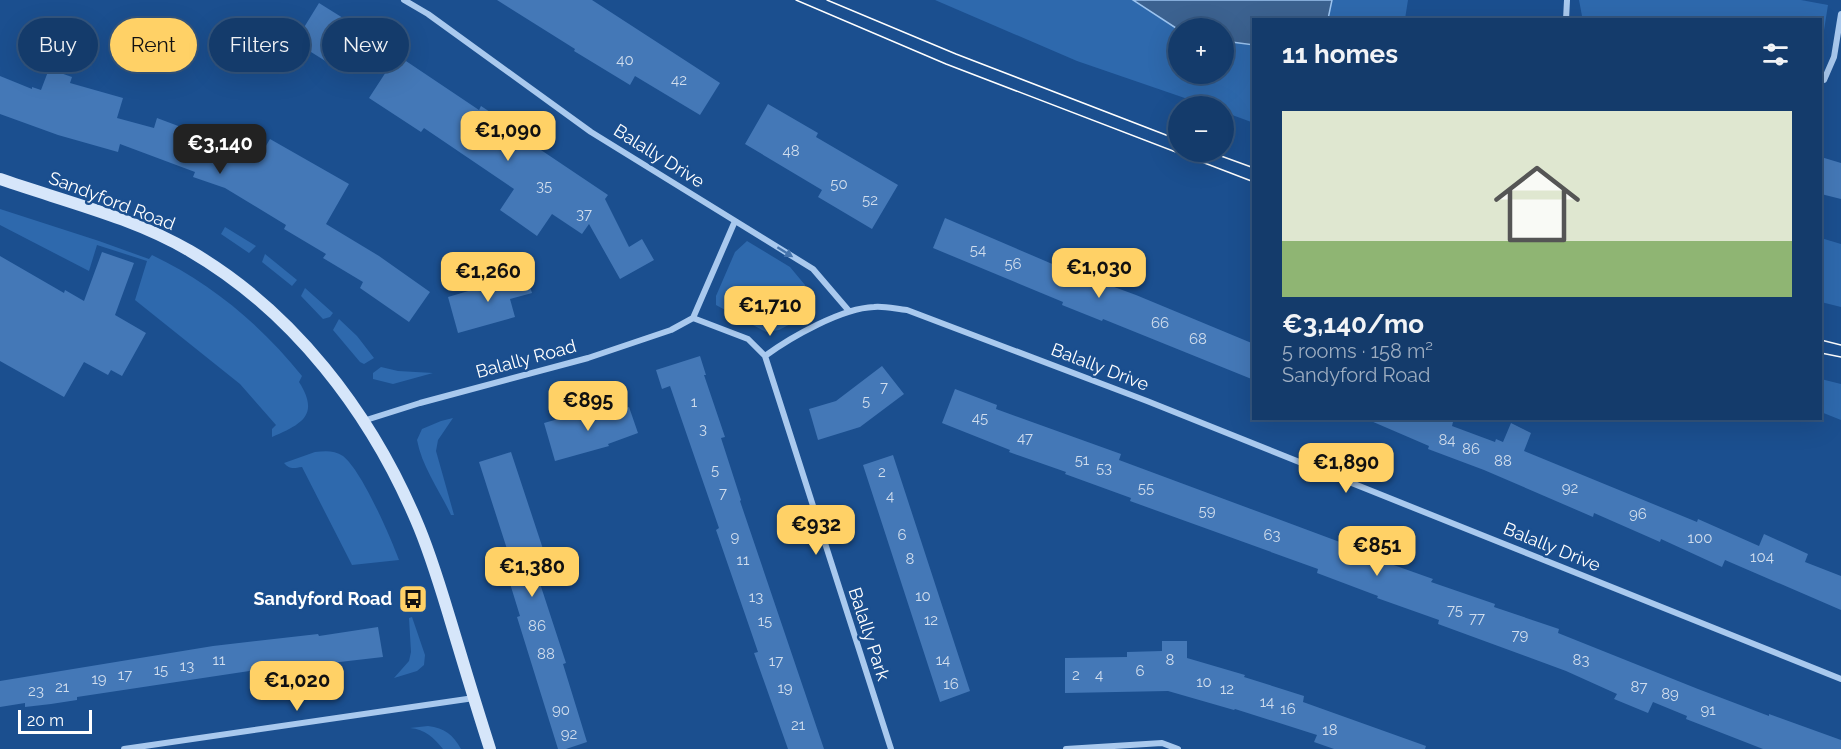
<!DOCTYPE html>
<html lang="en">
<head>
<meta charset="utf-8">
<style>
  :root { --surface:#143b6b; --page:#214673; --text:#f1f3f6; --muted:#9dadc1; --line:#33557e; --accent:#ffd166 }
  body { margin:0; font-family:Raleway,sans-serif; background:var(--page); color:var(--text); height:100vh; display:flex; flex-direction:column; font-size:22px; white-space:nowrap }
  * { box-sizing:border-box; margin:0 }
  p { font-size:20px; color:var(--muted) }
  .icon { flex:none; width:33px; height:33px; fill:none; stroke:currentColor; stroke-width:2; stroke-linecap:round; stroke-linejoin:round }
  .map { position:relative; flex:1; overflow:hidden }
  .panel { position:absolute; left:1252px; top:18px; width:570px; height:402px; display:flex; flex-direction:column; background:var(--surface); border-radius:0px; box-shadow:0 6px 24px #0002,0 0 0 2px var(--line) }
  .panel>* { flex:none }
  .guide { position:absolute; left:18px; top:18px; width:570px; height:54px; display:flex; gap:12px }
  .buttons { position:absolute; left:1168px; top:18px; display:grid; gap:12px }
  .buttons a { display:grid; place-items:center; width:66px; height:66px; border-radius:50%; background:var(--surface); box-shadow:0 6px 24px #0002,0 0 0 2px var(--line); font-size:30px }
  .scale { position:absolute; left:18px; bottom:15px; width:74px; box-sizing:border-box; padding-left:6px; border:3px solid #fff; border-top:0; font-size:16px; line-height:21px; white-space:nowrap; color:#fff; -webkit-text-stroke:4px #1b4f8f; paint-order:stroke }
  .price { position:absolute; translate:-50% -51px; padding:0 14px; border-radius:12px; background:var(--accent); color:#111; font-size:20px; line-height:39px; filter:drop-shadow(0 2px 3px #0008) }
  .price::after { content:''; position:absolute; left:50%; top:36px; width:18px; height:14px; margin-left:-9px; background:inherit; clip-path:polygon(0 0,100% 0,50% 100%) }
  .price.current { background:#222; color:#fff }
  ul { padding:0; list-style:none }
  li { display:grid; align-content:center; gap:12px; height:318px; padding:0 30px }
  li span { display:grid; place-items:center; height:186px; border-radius:0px; color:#555 }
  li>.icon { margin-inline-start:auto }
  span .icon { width:108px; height:108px; fill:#fffc; stroke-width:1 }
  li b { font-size:26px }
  h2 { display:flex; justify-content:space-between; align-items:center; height:72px; padding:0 30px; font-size:26px }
  .pill { padding:0 21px; border-radius:27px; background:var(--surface); box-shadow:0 6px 24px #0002,0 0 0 2px var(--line); font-size:21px; line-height:54px }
  .pill.current { background:var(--accent); color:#111 }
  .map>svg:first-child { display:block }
  .green { fill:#2e69ad; fill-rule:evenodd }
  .water { fill:#3c6290; stroke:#9cc4f0; stroke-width:1.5 }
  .building { fill:#4478b7 }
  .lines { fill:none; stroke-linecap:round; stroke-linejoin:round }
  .minor { stroke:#a9c9ee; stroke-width:6 }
  .secondary { stroke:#d6e6fa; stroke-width:12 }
  .tram { stroke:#fff; stroke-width:1.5 }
  .oneway { fill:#4674ac }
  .labels { text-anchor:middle; stroke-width:5; stroke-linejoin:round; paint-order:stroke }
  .number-label { font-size:15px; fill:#d0dded }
  .street-label { font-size:18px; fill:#fff; stroke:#1b4f8f }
  .poi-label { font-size:18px; font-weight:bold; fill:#fff; stroke:#1b4f8f; text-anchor:end }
</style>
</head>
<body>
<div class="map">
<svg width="1841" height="749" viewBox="0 0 1841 749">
  <rect width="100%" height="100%" fill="#1b4f8f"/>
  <path class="green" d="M935 0H1182L1254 30V123L1224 112V106H1208L1077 61ZM1179 28H1224V74H1179Z
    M1322 0H1408L1405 19 1317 20Z
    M1579 0H1801L1828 5 1821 49V20L1588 19 1582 16Z
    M0 209 99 241 149 259 152 255C211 283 261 325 302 376L299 382C320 415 302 424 272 437V429L276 425 240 384 135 300 147 261 97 245 89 271 0 225Z
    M225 227 256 246 249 253 221 234Z
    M1821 238 1841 244V307L1821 302Z
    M747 241 790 267 805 285V307L796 321 779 330 766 332 716 305V296L735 252Z
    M265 254 297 280 292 286 262 262Z
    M305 288 333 313 330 317 323 319 301 296Z
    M339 319 357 336 374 358 364 364 360 362 333 330Z
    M381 367 398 371 433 373 393 384 373 379V373Z
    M1821 379 1841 384V420L1821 412Z
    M453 418 438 440 436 451 454 515H451C440 491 422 467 417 440L422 429 441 421Z
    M315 452C325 451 334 450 343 456 362 471 390 536 399 560L352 565 302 467C294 468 290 470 284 463Z
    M412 617 425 655 424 665 417 671 394 678 409 661 411 652 409 618Z
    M428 726C445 728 453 735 461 749H443C434 738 425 729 410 728Z"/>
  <path class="water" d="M1133 0H1332L1328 19 1254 20V45L1224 41V28H1179V30Z"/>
  <path class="building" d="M497 0H592L720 83 700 115 635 76 630 85 574 51 575 49Z
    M319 3 367 33 343 72 295 42Z
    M397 55 479 110 481 106 537 143 535 146 608 195 605 199 629 247 642 239 654 260 620 279 589 224 582 234 552 214 537 236 500 210 514 189 424 128 421 132 369 98Z
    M49 69 72 77 70 83 123 98 117 118 154 128 157 118 189 130 187 135 257 161 270 139 349 184 326 224 379 256 430 292 409 322 360 288 363 282 323 258 326 254 284 229 286 225 225 188 193 177 195 172 120 144 118 152 58 135 0 114V76L32 89V87L41 90Z
    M768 104 818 133 816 137 898 185 872 229 818 197 822 190 745 144Z
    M1821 157 1841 163V199L1821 194Z
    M945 218 1057 266 1136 295 1254 344V380L1103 319 1102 321 1062 305 1063 302 933 248Z
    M102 252 134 263 115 315 146 333 122 376 111 370 108 375 84 362 64 397 0 361V256L64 293 65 290 84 301Z
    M526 274 532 293 510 299 515 317 458 333 448 297Z
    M700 356 706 375H704L725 437 721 438 741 500 740 501 824 749H788L754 653 758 652 716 530 719 528 670 386 662 389 656 370Z
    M882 366 904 394 860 427 818 440 809 409 836 401Z
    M955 389 997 405 996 409 1121 454 1119 460 1372 554 1371 557 1433 579 1431 582 1495 604 1494 607 1559 629 1558 633 1698 689 1769 716V714L1841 740V749H1763L1686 719 1687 716 1653 702 1648 713 1614 699 1617 694 1566 671 1438 624 1439 620 1377 598 1378 596 1317 573 1318 569 1130 501 1131 498 1065 474 1066 472 1009 452 1010 450 942 423Z
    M629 407 638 433 608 444 609 446 555 461 544 423 597 408 600 417Z
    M1364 418H1454L1452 426 1495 442 1496 439 1503 442 1511 423 1531 433 1524 451 1697 522 1698 519 1759 546 1764 534 1808 554 1805 562 1841 576V610L1725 560 1722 567 1661 539 1660 542 1594 513 1593 517 1484 470 1428 449 1429 446Z
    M511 452 544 552 531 556 566 663 563 664 587 742 566 749H558L517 617 520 616 500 551 507 549 479 462Z
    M893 455 970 691 940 702 863 465Z
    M378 627 383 657 270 670V668L77 697V700L51 704 25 707V703L0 707V681L213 646 318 634 319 636Z
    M1162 641H1187V658L1245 675 1244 677 1304 696 1303 702 1426 746 1425 749H1334L1314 742 1317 735 1235 709 1234 710 1168 691 1065 693V658L1127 657V652L1162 651Z"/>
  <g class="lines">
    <path class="minor" d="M404 0 428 14 591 132 813 269 849 311
      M1566 20 1567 0
      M1821 81 1824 80 1834 57 1841 14
      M693 318 748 339 765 356C791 337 842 308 874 307 885 306 896 309 907 310L1147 401 1841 679
      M765 356 891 749
      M363 421 420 403 588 358 671 330 693 318 735 221
      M124 749 474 698
      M1066 749 1162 743 1178 749"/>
    <path class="secondary" d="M0 179C63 201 132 217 190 251 293 311 370 412 416 520 430 552 440 586 450 619 463 662 476 706 490 749"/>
    <path class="tram" d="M796 0 946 64 1254 182
      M827 0 956 54 1179 140
      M1210 152 1254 168
      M1821 340 1841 345
      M1821 353 1841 357"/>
  </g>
  <defs><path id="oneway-solid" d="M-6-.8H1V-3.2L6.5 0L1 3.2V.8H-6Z" transform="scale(1.5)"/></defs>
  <use class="oneway" href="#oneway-solid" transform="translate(785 252) rotate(32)"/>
  <defs>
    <g id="bus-square" transform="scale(1.5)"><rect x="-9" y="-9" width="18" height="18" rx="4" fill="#ffd166" stroke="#1b4f8f"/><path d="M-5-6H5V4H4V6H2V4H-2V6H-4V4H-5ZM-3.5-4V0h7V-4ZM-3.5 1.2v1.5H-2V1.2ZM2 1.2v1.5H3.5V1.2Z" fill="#111"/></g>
  </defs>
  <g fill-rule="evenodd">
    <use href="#bus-square" x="413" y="599"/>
  </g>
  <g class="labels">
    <g class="number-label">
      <text x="625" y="65">40</text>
      <text x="679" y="85">42</text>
      <text x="791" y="156">48</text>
      <text x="839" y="189">50</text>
      <text x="544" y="191">35</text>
      <text x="870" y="205">52</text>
      <text x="584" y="219">37</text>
      <text x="978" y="255">54</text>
      <text x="1013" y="269">56</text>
      <text x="1160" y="328">66</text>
      <text x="1198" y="344">68</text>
      <text x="884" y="392">7</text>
      <text x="866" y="406">5</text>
      <text x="694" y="407">1</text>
      <text x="980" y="423">45</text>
      <text x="703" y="434">3</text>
      <text x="1025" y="443">47</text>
      <text x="1447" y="445">84</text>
      <text x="1471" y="454">86</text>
      <text x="1082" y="465">51</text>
      <text x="1503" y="466">88</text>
      <text x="1104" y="473">53</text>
      <text x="715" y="475">5</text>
      <text x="882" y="477">2</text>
      <text x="1146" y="493">55</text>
      <text x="1570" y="493">92</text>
      <text x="723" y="498">7</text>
      <text x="890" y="501">4</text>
      <text x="1207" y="516">59</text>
      <text x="1638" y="519">96</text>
      <text x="902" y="540">6</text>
      <text x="1272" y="540">63</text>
      <text x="735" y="542">9</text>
      <text x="1700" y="543">100</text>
      <text x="1762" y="562">104</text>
      <text x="910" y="564">8</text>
      <text x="743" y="565">11</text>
      <text x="923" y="601">10</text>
      <text x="756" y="602">13</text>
      <text x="1455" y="615">75</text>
      <text x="1477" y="623">77</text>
      <text x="931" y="625">12</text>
      <text x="765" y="626">15</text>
      <text x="537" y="631">86</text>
      <text x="1520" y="640">79</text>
      <text x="546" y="659">88</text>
      <text x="219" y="665">11</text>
      <text x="943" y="665">14</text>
      <text x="1170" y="665">8</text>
      <text x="1581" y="665">83</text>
      <text x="776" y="666">17</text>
      <text x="187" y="671">13</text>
      <text x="161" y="675">15</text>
      <text x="1140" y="676">6</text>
      <text x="125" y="680">17</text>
      <text x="1076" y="680">2</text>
      <text x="1099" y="680">4</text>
      <text x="99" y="684">19</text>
      <text x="1204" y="687">10</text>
      <text x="951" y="689">16</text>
      <text x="62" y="692">21</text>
      <text x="1639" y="692">87</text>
      <text x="785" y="693">19</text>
      <text x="1227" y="694">12</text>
      <text x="36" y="696">23</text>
      <text x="1670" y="699">89</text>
      <text x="1267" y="707">14</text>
      <text x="1288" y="714">16</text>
      <text x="561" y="715">90</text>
      <text x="1708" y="715">91</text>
      <text x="798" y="730">21</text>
      <text x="1330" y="735">18</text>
      <text x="569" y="739">92</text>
    </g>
    <g class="street-label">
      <text transform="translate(659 156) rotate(32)" y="6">Balally Drive</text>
      <text transform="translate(112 201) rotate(21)" y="6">Sandyford Road</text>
      <text transform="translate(526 359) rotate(-15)" y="6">Balally Road</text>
      <text transform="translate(1100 367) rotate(21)" y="6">Balally Drive</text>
      <text transform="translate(1552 547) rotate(22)" y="6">Balally Drive</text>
      <text transform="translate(869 634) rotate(72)" y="6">Balally Park</text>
    </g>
    <g class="poi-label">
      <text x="392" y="605">Sandyford Road</text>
    </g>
  </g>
</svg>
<div class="buttons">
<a>+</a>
<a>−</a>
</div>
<div class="scale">20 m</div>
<b class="price" style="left:508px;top:162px">€1,090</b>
<b class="price current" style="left:220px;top:175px">€3,140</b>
<b class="price" style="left:1099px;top:299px">€1,030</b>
<b class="price" style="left:488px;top:303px">€1,260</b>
<b class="price" style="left:770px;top:337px">€1,710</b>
<b class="price" style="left:588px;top:432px">€895</b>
<b class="price" style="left:1346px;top:494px">€1,890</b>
<b class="price" style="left:816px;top:556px">€932</b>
<b class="price" style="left:1377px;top:577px">€851</b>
<b class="price" style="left:532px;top:598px">€1,380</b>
<b class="price" style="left:297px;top:712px">€1,020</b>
<div class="guide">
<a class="pill">Buy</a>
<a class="pill current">Rent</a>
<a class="pill">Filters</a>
<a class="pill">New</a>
</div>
<section class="panel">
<h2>11 homes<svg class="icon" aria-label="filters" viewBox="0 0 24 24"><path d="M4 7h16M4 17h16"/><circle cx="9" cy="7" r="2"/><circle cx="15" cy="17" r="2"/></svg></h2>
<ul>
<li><span style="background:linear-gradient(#dfe7d0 70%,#8fb573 0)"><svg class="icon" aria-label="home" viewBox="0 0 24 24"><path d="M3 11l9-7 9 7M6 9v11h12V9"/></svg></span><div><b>€3,140/mo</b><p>5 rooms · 158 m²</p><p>Sandyford Road</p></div></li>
</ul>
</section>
</div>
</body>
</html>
